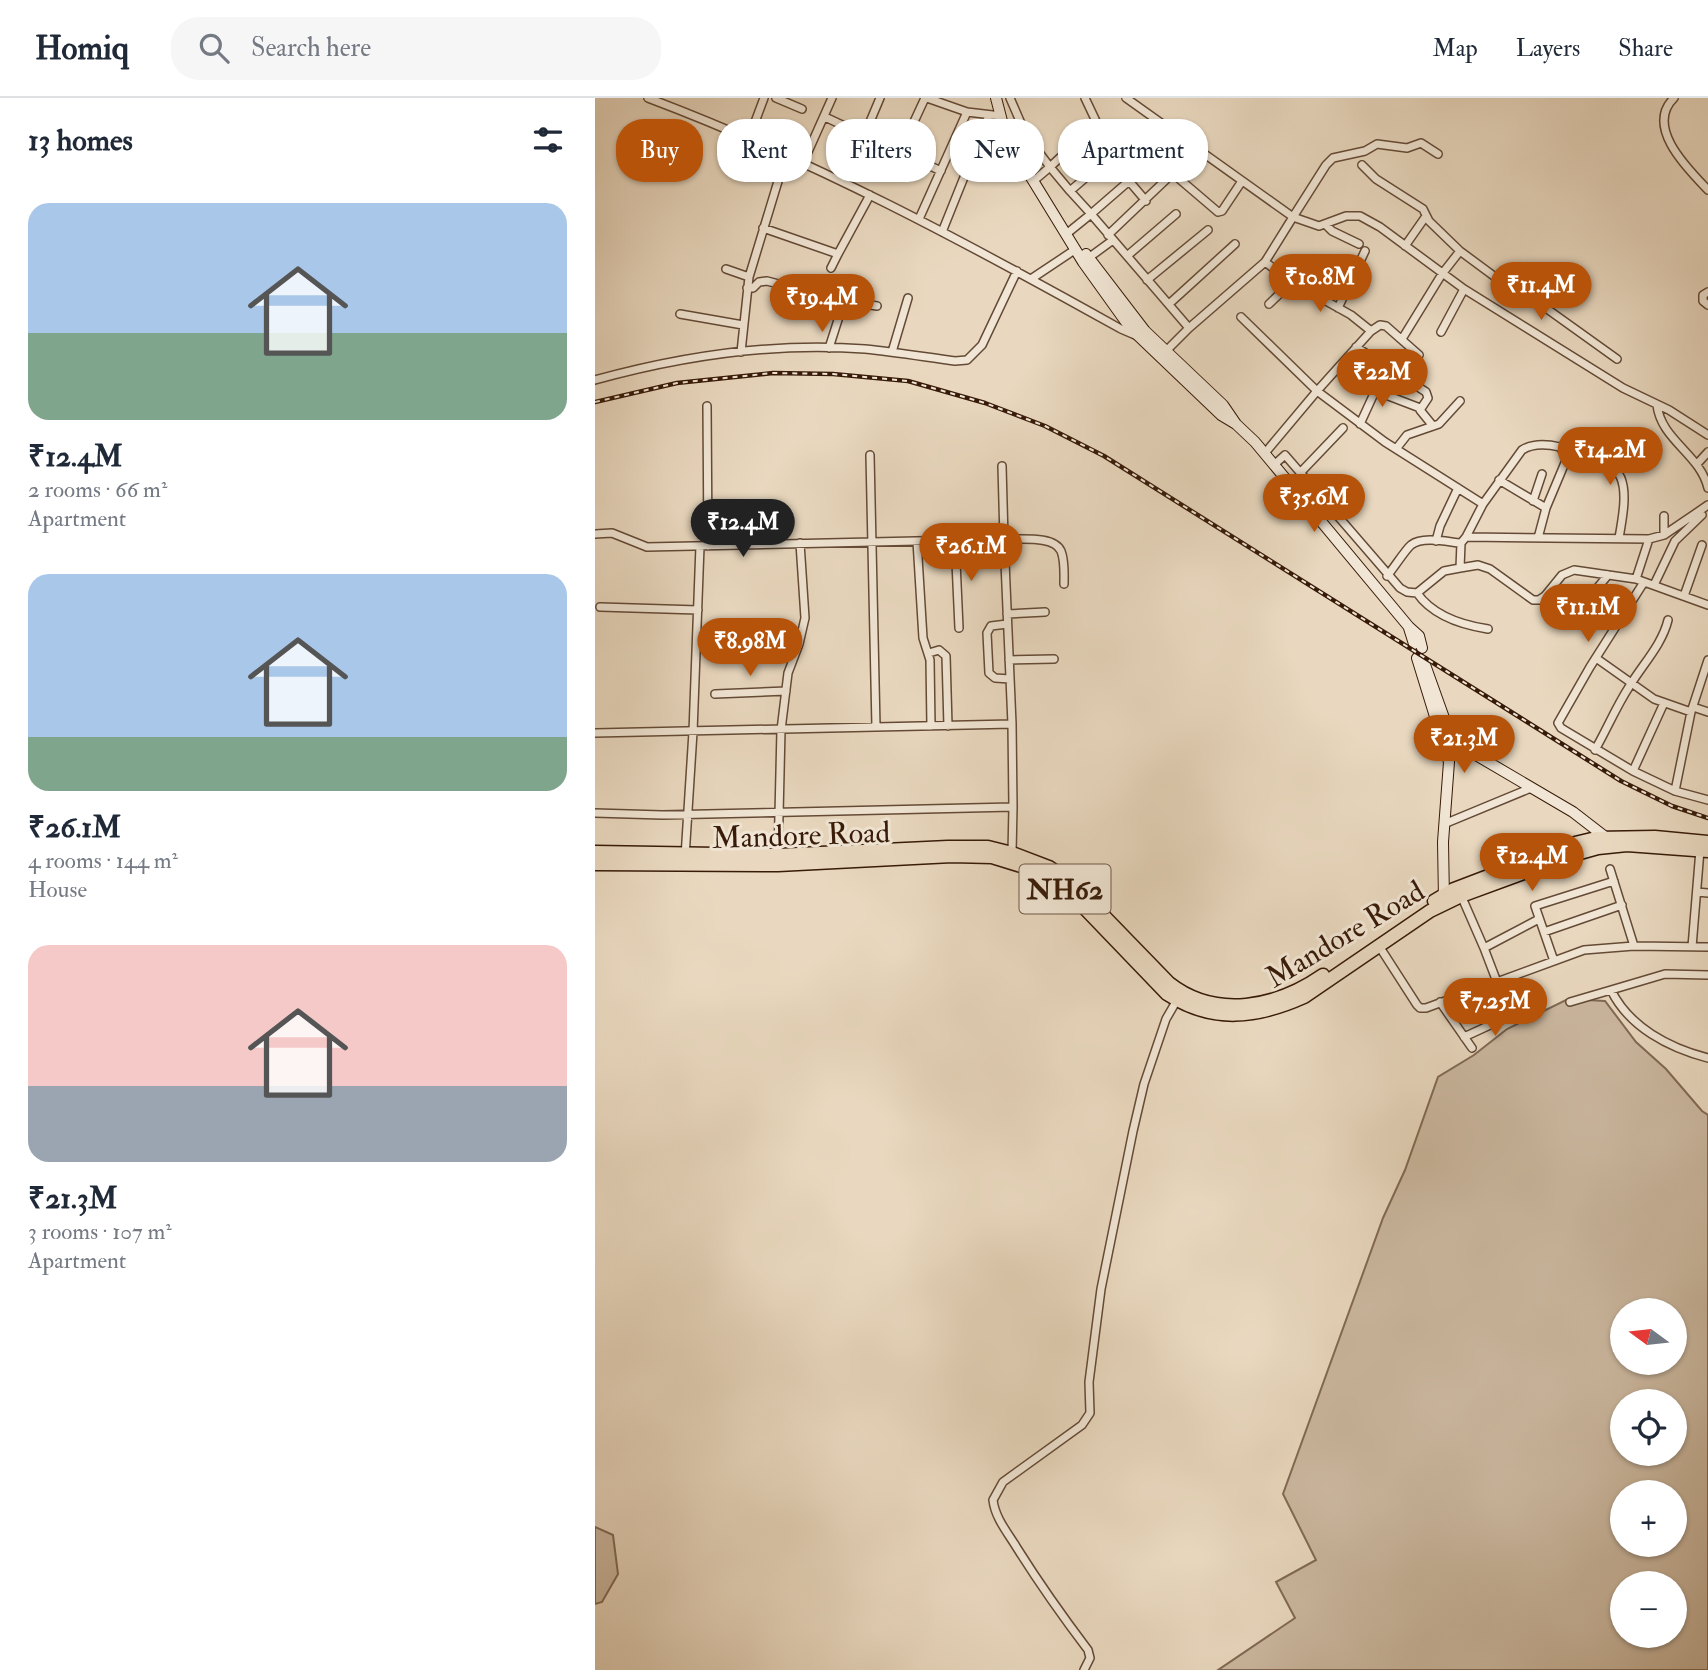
<!DOCTYPE html>
<html lang="en">
<head>
<meta charset="utf-8">
<style>
  :root { --surface:#fff; --page:#f6f6f7; --text:#1f2937; --muted:#747a83; --line:#e0e1e3; --accent:#b45309 }
  body { margin:0; font-family:"IM FELL Double Pica",serif; background:var(--page); color:var(--text); height:100vh; display:flex; flex-direction:column; font-size:26px; white-space:nowrap }
  * { box-sizing:border-box; margin:0 }
  p { font-size:23px; color:var(--muted) }
  .icon { flex:none; width:38px; height:38px; fill:none; stroke:currentColor; stroke-width:2; stroke-linecap:round; stroke-linejoin:round }
  .map { position:relative; flex:1; overflow:hidden }
  .panel { display:flex; flex-direction:column; background:var(--surface); width:595px }
  .panel>* { flex:none }
  .hud { position:absolute; left:21px; top:21px; width:665px; height:63px; display:flex; gap:14px }
  .needle { width:46px; rotate:285deg }
  .tools { position:absolute; left:1015px; top:1200px; display:grid; gap:14px }
  .tools a { display:grid; place-items:center; width:77px; height:77px; border-radius:50%; background:var(--surface); box-shadow:0 2px 5px #0004; font-size:35px }
  .price { position:absolute; translate:-50% -60px; padding:0 16px; border-radius:24px; background:var(--accent); color:#fff; font-size:23px; line-height:46px; filter:drop-shadow(0 2px 4px #0008) }
  .price::after { content:''; position:absolute; left:50%; top:42px; width:21px; height:16px; margin-left:-10px; background:inherit; clip-path:polygon(0 0,100% 0,50% 100%) }
  .price.active { background:#222; color:#fff }
  ul { padding:0; list-style:none }
  li { display:grid; align-content:center; gap:14px; height:371px; padding:0 28px }
  li span { display:grid; place-items:center; height:217px; border-radius:21px; color:#555 }
  li>.icon { margin-inline-start:auto }
  span .icon { width:126px; height:126px; fill:#fffc; stroke-width:1 }
  li b { font-size:30px }
  h2 { display:flex; justify-content:space-between; align-items:center; height:84px; padding:0 28px; font-size:30px }
  .pill { padding:0 24px; border-radius:28px; background:var(--surface); box-shadow:0 2px 5px #0004; font-size:24px; line-height:63px }
  .pill.active { background:var(--accent); color:#fff }
  header { display:flex; align-items:center; gap:42px; box-sizing:border-box; height:98px; padding:0 35px; background:var(--surface); border-bottom:2px solid var(--line) }
  header strong { font-size:33px }
  nav { display:flex; gap:38px; margin-inline-start:auto; font-size:24px }
  .search { width:490px; height:63px; background:var(--page); display:flex; align-items:center; gap:18px; box-sizing:border-box; padding:0 24px; border-radius:28px; color:var(--muted); font-size:26px }
  main { display:flex; flex:1; min-height:0 }
  .map>svg:first-child { display:block }
  .green { fill:#cbb8a0; stroke:#816954; stroke-width:2; fill-rule:evenodd }
  .lines { fill:none; stroke-linecap:round; stroke-linejoin:round }
  .street-casing { stroke:#644a36; stroke-width:10 }
  .secondary-casing { stroke:#371a08; stroke-width:12 }
  .highway-casing { stroke:#371a08; stroke-width:15 }
  .street { stroke:#f1e6d5; stroke-width:7 }
  .secondary { stroke:#f1e6d5; stroke-width:10 }
  .highway { stroke:#e9d8bf; stroke-width:12 }
  .rail-casing { stroke:#371a08; stroke-width:4.5 }
  .rail { stroke:#f1e6d5; stroke-width:2; stroke-dasharray:5; stroke-linecap:butt }
  .labels { text-anchor:middle; stroke-width:6; stroke-linejoin:round; paint-order:stroke }
  .shield { fill:#f1e6d5; stroke:#6f5746; stroke-width:2 }
  .shield-label { font-size:28px; font-weight:bold; fill:#371a08 }
  .street-label { font-size:30px; fill:#371a08; stroke:#f1e6d5 }
</style>
</head>
<body>
<header>
<strong>Homiq</strong>
<div class="search"><svg class="icon" aria-label="search" viewBox="0 0 24 24"><circle cx="10" cy="10" r="6"/><path d="M15 15l6 6"/></svg>Search here</div>
<nav><a>Map</a><a>Layers</a><a>Share</a></nav>
</header>
<main>
<section class="panel">
<h2>13 homes<svg class="icon" aria-label="filters" viewBox="0 0 24 24"><path d="M4 7h16M4 17h16"/><circle cx="9" cy="7" r="2"/><circle cx="15" cy="17" r="2"/></svg></h2>
<ul>
<li><span style="background:linear-gradient(#a9c7e8 60%,#7fa58c 0)"><svg class="icon" aria-label="home" viewBox="0 0 24 24"><path d="M3 11l9-7 9 7M6 9v11h12V9"/></svg></span><div><b>₹12.4M</b><p>2 rooms · 66 m²</p><p>Apartment</p></div></li>
<li><span style="background:linear-gradient(#a9c7e8 75%,#7fa58c 0)"><svg class="icon" aria-label="home" viewBox="0 0 24 24"><path d="M3 11l9-7 9 7M6 9v11h12V9"/></svg></span><div><b>₹26.1M</b><p>4 rooms · 144 m²</p><p>House</p></div></li>
<li><span style="background:linear-gradient(#f6c9c9 65%,#9aa5b1 0)"><svg class="icon" aria-label="home" viewBox="0 0 24 24"><path d="M3 11l9-7 9 7M6 9v11h12V9"/></svg></span><div><b>₹21.3M</b><p>3 rooms · 107 m²</p><p>Apartment</p></div></li>
</ul>
</section>
<div class="map">
<svg width="1113" height="1572" viewBox="0 0 1113 1572">
  <rect width="100%" height="100%" fill="#e9d8bf"/>
  <filter id="stains"><feTurbulence type="fractalNoise" baseFrequency=".00286" numOctaves="4"/><feColorMatrix values="0 0 0 0 .2 0 0 0 0 .09 0 0 0 0 .02 0 0 0 .5 -.17"/></filter>
  <radialGradient id="worn" r=".72"><stop offset=".6" stop-color="#630" stop-opacity="0"/><stop offset="1" stop-color="#630" stop-opacity=".3"/></radialGradient>
  <path class="green" d="M973 901 1010 903 1041 944 1071 971 1107 1013 1113 1017V1572H623L700 1520 681 1484 721 1462 688 1396 788 1120 810 1072 843 979 879 957 912 931ZM1027 1213H1080V1265H1027ZM1027 1304H1080V1356H1027ZM1027 1395H1080V1447H1027ZM1027 1486H1080V1538H1027Z
    M0 1429 18 1437 23 1476 7 1504 0 1506Z"/>
  <g class="lines">
    <g class="street-casing">
      <path id="street" d="M53 0C218 62 372 145 526 231L540 237
        M181 0 207 11
        M332 0 372 14 406 18
        M415 0 431 37 455 69 471 54
        M490 0 517 57 475 93 496 116 534 83
        M531 0 698 119 731 67 738 60 770 53 782 46 812 50 826 45 843 56
        M1079 0C1049 29 1094 72 1113 92
        M230 19 346 73
        M269 38 285 0
        M154 40 169 0
        M305 54 330 0
        M517 57 534 83 551 103
        M208 65 237 0
        M568 67 623 114 627 113 647 83
        M767 67 781 81 828 111 834 123 865 153 919 193 941 203 1022 261
        M442 80 455 69 475 93
        M324 121 372 14
        M731 127 737 133 764 146
        M168 130 243 156 236 170
        M475 133 496 116 594 230
        M347 134 394 17
        M513 137 577 76
        M810 148 831 118
        M243 156 275 97
        M532 158 581 116
        M492 161 518 142
        M670 164 697 184 674 206
        M131 171 154 179
        M436 181 481 151
        M552 182 613 132
        M152 190H158L164 184 172 183 214 194
        M1113 194 1108 197V203L1113 207
        M574 206 640 146
        M743 210 770 153
        M85 216 148 227
        M646 219 722 293 776 233 756 217 697 184
        M776 233 785 227 791 228 824 257
        M846 234 869 191
        M807 241 847 176 865 153
        M761 249 831 294 833 300 825 312 838 328
        M234 250 249 203 282 208
        M146 254 154 179 191 57
        M297 254 313 200
        M569 255 594 230 670 164 698 119 724 128 751 118H765L785 129 869 191 1028 290 1074 312 1113 337
        M0 282C87 258 179 244 270 251 300 254 330 259 360 263L372 262 387 247 422 173
        M1062 307C1066 342 1105 356 1113 390
        M112 308 113 448
        M765 326 782 289 791 297 825 310
        M801 351 812 337 844 326 865 303
        M670 355 722 293 790 344 888 406 871 439 1054 441 1069 437 1113 407
        M275 357 281 629
        M972 360C1037 356 1033 390 1024 440
        M680 366 690 357 805 490 812 494 822 495 849 473 865 470
        M1102 366 1113 354
        M407 368 409 441C424 442 459 437 466 453 470 463 469 476 469 486
        M705 375 748 330
        M904 382 951 410
        M938 403 947 376
        M888 406 927 352C938 345 952 346 965 349L972 360 951 410 943 440
        M1069 418V437
        M0 436 17 435 52 449 409 441 417 626 0 635
        M871 439 866 445 865 470 883 467 895 471 938 502H944L950 498 967 477 979 472 1041 481 1113 507
        M360 442 364 530
        M322 443 328 540 335 562 336 628
        M841 443 845 428 863 390
        M792 478C799 470 810 452 816 447 828 438 853 444 866 445
        M1041 481 1054 441
        M1049 484 995 569 963 625 966 630 1038 673 1080 693
        M1059 487 1080 443 1107 417
        M822 495C838 518 867 527 893 531
        M1089 498 1107 447
        M5 509 103 512
        M412 516 450 514
        M976 522 1013 477
        M412 526 396 528 392 535 394 575 400 580 415 581
        M334 555 344 552 351 558 353 628
        M1001 560 1059 601 1096 614
        M414 562 459 561
        M1113 562 1096 614 1080 693 1113 702
        M120 596 191 593
        M1098 609 1113 614
        M1000 652C1012 631 1021 609 1034 589 1047 567 1067 547 1073 522
        M1038 673 1069 605
        M0 715 67 717 418 709 417 626
        M849 726 936 690
        M417 755 418 709
        M90 759 98 634 105 448
        M183 759 186 632 193 575 204 546 210 520 205 445
        M1102 794 1113 795
        M865 795 889 850 944 821
        M949 834 1027 807
        M784 848 822 907 825 910H831L989 852 1039 848 1015 771
        M1039 848 1113 849
        M1097 849 1105 752
        M889 850 902 884
        M959 863 940 808 1019 783
        M1016 892 1070 876 1113 877
        M845 904 877 950
        M975 904 1016 892C1034 929 1074 950 1113 960
        M869 939 919 916
        M489 1572 495 1560 493 1552C468 1519 444 1485 422 1450 413 1435 400 1420 398 1402L408 1384 487 1327 495 1315 494 1284 506 1191 538 1033 549 986 571 921 582 902"/>
    </g>
    <g class="secondary-casing">
      <path id="secondary" d="M401 0 408 27 426 63 488 164 536 231 626 317 641 326 660 344 814 529 824 538 827 550
        M491 156 550 233 628 307 641 326
        M814 530 819 546
        M822 560 854 664 848 744 849 802
        M829 564 854 634 864 647 978 714 1009 738"/>
    </g>
    <g class="highway-casing">
      <path id="highway" d="M0 754 183 757 353 749H393L417 755 454 769 476 784 574 885C621 922 682 909 728 877
        M0 766 183 767 357 758 397 759 442 773 457 780 474 794 572 896C618 926 662 920 709 899L835 813 866 798 978 757 1003 750 1032 747 1113 753
        M839 803 859 791 980 745 1001 740 1060 739 1113 744"/>
    </g>
    <use href="#street" class="street"/>
    <use href="#secondary" class="secondary"/>
    <use href="#highway" class="highway"/>
    <g class="rail-casing">
      <path id="rail" d="M0 304 82 285 178 275 238 276 313 283 390 305 450 328 509 358 1026 683 1077 708 1113 720"/>
    </g>
    <use href="#rail" class="rail"/>
  </g>
  <g class="labels">
    <rect class="shield" x="424.5" y="766.5" width="91" height="49" rx="5"/>
    <g class="shield-label">
      <text x="470" y="801">NH62</text>
    </g>
    <g class="street-label">
      <text transform="translate(206 737) rotate(-2)" y="10">Mandore Road</text>
      <text transform="translate(750 836) rotate(-31)" y="10">Mandore Road</text>
    </g>
  </g>
  <rect width="100%" height="100%" filter="url(#stains)"/>
  <rect width="100%" height="100%" fill="url(#worn)"/>
</svg>
<div class="tools">
<a><svg class="needle" viewBox="-14 -14 28 28"><path d="M0-13l5 13h-10z" fill="#e53935"/><path d="M0 13l5-13h-10z" fill="#747a83"/></svg></a>
<a><svg class="icon" aria-label="locate" viewBox="0 0 24 24"><circle cx="12" cy="12" r="6"/><path d="M12 2v4M12 18v4M2 12h4M18 12h4"/></svg></a>
<a>+</a>
<a>−</a>
</div>
<b class="price" style="left:725px;top:216px">₹10.8M</b>
<b class="price" style="left:946px;top:224px">₹11.4M</b>
<b class="price" style="left:227px;top:236px">₹19.4M</b>
<b class="price" style="left:787px;top:311px">₹22M</b>
<b class="price" style="left:1015px;top:389px">₹14.2M</b>
<b class="price" style="left:719px;top:436px">₹35.6M</b>
<b class="price active" style="left:148px;top:461px">₹12.4M</b>
<b class="price" style="left:376px;top:485px">₹26.1M</b>
<b class="price" style="left:993px;top:546px">₹11.1M</b>
<b class="price" style="left:155px;top:580px">₹8.98M</b>
<b class="price" style="left:869px;top:677px">₹21.3M</b>
<b class="price" style="left:937px;top:795px">₹12.4M</b>
<b class="price" style="left:900px;top:940px">₹7.25M</b>
<div class="hud">
<a class="pill active">Buy</a>
<a class="pill">Rent</a>
<a class="pill">Filters</a>
<a class="pill">New</a>
<a class="pill">Apartment</a>
</div>
</div>
</main>
</body>
</html>
